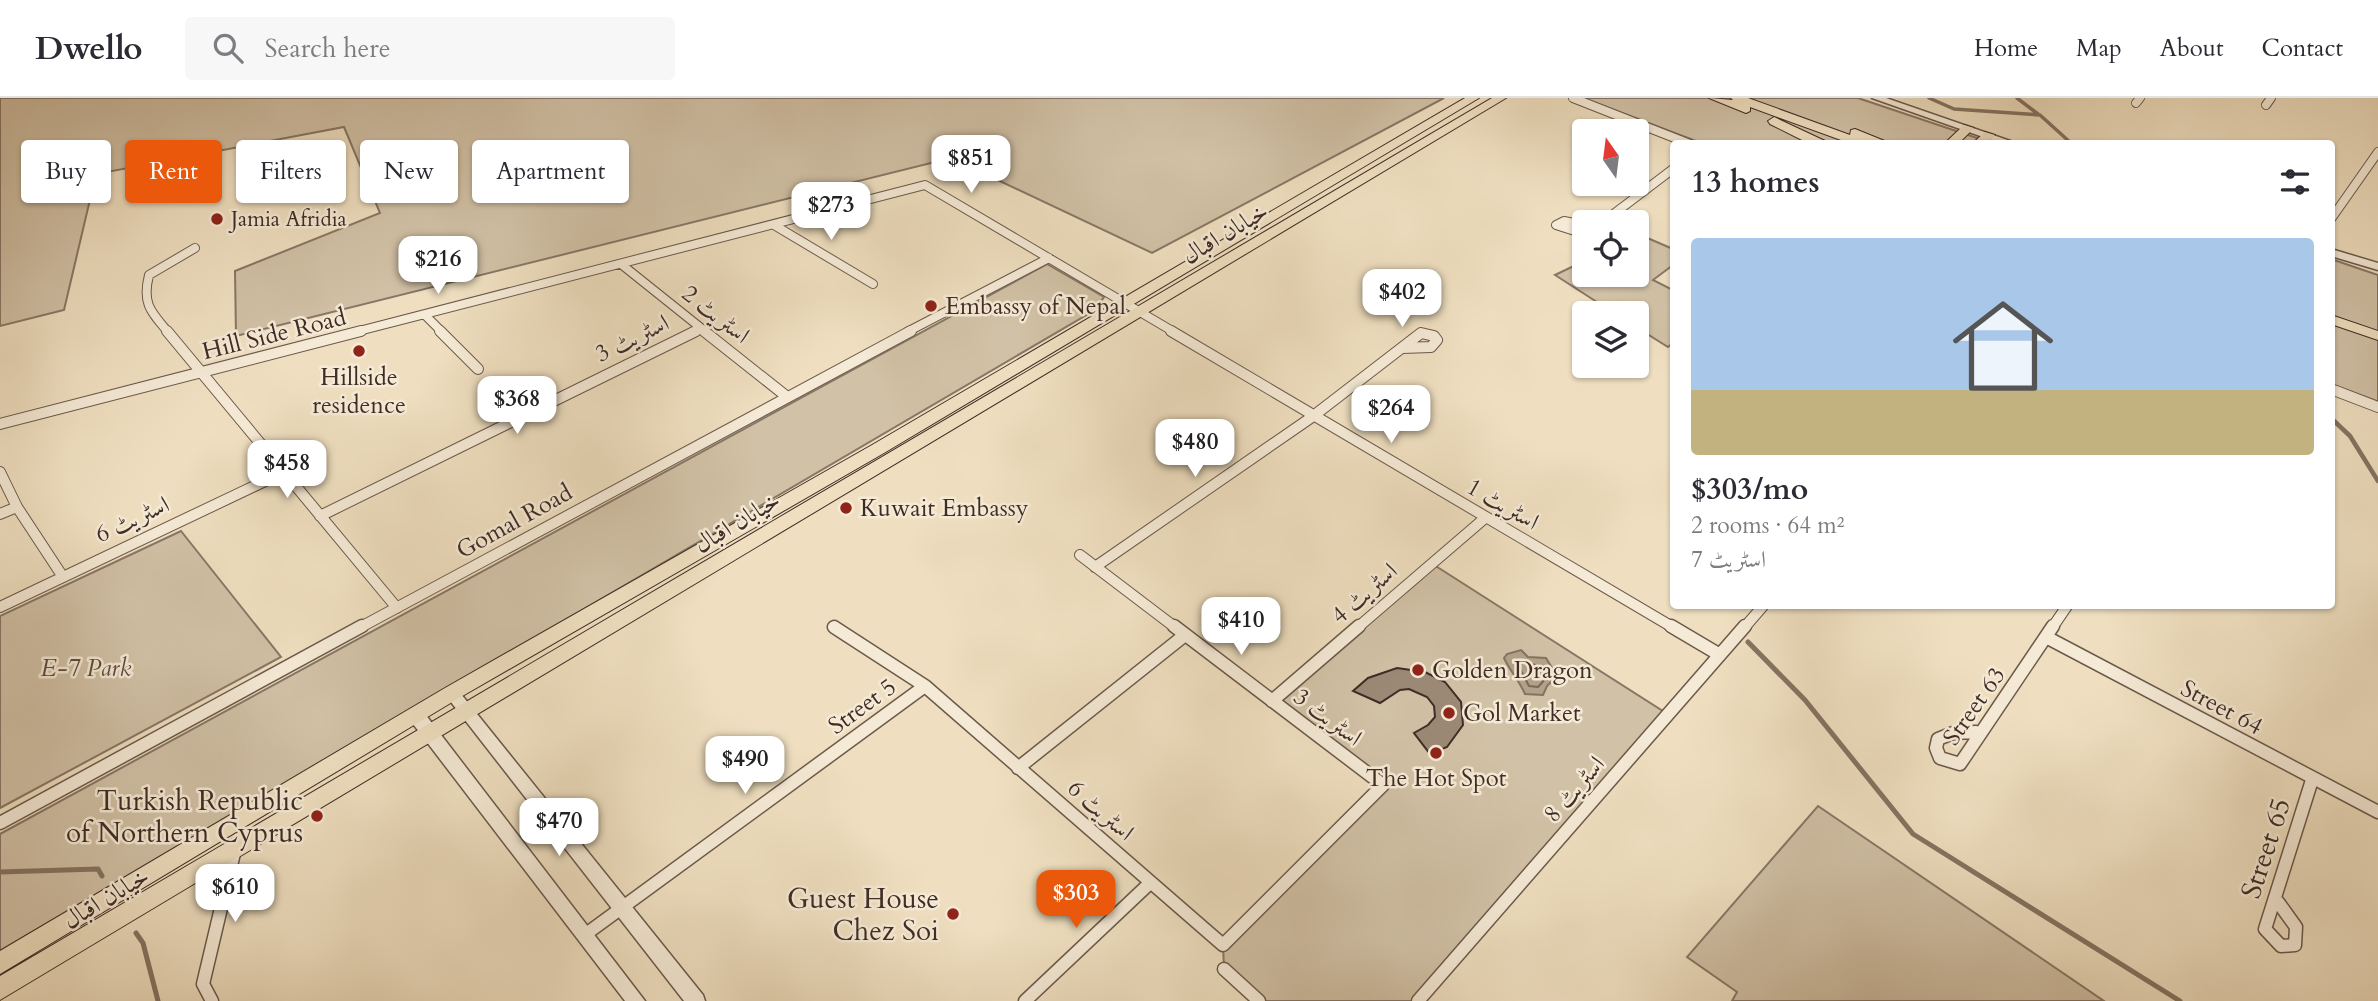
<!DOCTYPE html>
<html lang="en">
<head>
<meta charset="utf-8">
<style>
  :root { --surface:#fff; --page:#f7f7f7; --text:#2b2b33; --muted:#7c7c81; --line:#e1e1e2; --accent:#ea580c }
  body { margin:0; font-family:Cardo,Amiri,serif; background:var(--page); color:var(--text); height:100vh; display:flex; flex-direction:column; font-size:26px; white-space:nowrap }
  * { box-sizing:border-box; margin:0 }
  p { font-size:23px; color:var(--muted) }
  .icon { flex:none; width:38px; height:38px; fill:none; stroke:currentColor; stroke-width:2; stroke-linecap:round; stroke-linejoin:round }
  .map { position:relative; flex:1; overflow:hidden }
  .side { position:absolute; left:1670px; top:42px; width:665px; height:469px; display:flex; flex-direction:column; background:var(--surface); border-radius:7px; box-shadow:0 2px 5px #0004 }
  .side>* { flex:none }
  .guide { position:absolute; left:21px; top:42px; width:665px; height:63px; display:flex; gap:14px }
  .needle { width:46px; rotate:346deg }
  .fabs { position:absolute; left:1572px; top:21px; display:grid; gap:14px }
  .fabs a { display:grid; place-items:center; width:77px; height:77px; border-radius:7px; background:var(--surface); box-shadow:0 2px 5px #0004; font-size:35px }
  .price { position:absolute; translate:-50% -60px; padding:0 16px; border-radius:14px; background:#fff; color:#222; font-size:23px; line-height:46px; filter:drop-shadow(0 2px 4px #0008) }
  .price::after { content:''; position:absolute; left:50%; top:42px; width:21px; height:16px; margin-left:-10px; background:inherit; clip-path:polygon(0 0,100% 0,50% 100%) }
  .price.selected { background:var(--accent); color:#fff }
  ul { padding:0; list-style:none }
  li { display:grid; align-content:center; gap:14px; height:371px; padding:0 21px }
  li+li { border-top:2px solid var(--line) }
  li span { display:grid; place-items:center; height:217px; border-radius:7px; color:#555 }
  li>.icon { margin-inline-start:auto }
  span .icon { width:126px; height:126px; fill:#fffc; stroke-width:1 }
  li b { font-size:30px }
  h2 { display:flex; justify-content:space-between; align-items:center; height:84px; padding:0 21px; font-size:30px }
  .chip { padding:0 24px; border-radius:7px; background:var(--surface); box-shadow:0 2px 5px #0004; font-size:24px; line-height:63px }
  .chip.selected { background:var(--accent); color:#fff }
  header { display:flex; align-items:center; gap:42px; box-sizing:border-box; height:98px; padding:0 35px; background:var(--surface); border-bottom:2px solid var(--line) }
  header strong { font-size:33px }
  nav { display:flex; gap:38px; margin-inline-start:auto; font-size:24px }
  .search { width:490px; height:63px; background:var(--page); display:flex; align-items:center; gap:18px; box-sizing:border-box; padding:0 24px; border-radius:7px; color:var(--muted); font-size:26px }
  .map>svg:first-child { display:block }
  .green { fill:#d1c1a6; stroke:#887666; stroke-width:2 }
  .water { fill:#b3a28b; stroke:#857362; stroke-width:2 }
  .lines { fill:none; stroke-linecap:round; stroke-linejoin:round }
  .shore { stroke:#796758; stroke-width:2 }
  .stream-far2 { stroke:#857362; stroke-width:3.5 }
  .stream-far1 { stroke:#857362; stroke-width:4.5 }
  .stream { stroke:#857362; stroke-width:5 }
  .building { fill:#9b8976; stroke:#3f2c25; stroke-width:2 }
  .minor-far2-casing { stroke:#6b594c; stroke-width:10 }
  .minor-far1-casing { stroke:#6b594c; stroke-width:12 }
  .minor-casing { stroke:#6b594c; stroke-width:15 }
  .tertiary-casing { stroke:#6b594c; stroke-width:3 }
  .primary-casing { stroke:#3f2c25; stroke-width:2 }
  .minor-far2 { stroke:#f5ead6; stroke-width:8 }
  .minor-far1 { stroke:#f5ead6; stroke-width:10 }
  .minor { stroke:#f5ead6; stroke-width:12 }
  .tertiary { fill:#f5ead6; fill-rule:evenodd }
  .primary { fill:#efdfc0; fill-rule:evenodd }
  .poi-dot { fill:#8f2418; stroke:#f5ead6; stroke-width:2.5 }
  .labels { text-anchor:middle; stroke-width:5; stroke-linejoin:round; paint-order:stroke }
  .far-poi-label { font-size:21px; fill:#3f2c25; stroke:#f5ead6; text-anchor:start }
  .street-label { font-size:24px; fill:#3f2c25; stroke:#f5ead6 }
  .poi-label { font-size:24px; fill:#3f2c25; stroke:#f5ead6; text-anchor:start }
  .park-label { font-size:24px; font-style:italic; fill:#5c4a3f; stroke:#f5ead6 }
  .near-poi-label { font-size:28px; fill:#3f2c25; stroke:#f5ead6; text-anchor:end }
  .near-street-label { font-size:28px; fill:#3f2c25; stroke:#f5ead6 }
</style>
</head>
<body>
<header>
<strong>Dwello</strong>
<div class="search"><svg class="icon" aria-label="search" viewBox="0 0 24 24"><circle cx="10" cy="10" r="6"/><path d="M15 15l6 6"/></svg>Search here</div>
<nav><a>Home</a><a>Map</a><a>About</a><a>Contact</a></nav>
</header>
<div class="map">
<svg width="2378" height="903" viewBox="0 0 2378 903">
  <rect width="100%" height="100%" fill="#efdfc0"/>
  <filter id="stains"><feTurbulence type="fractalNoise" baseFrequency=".00286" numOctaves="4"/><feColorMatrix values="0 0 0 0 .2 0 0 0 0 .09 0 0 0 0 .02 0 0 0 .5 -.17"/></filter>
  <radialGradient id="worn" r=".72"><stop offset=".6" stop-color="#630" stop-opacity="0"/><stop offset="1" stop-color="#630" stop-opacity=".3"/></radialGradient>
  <path class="green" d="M0 0H1444L1152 155 951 60 236 238 235 173 380 115 344 29 96 76 64 212 0 228Z
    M1583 0H1858L1992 45H1701Z
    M1638 136 1673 151V167L1653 182 1673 192V245L1668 249 1636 229V215H1614L1555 177 1584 163V177H1636Z
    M2331 161 2378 177V306L2331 288Z
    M1047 166 1104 199 1095 212 0 853V736Z
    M181 433 281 559 0 710V518Z
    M1431 465 1669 617 1418 903H1259L1224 871 1223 847 1382 687 1272 603Z
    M1818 708 2104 903H1732L1737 894 1687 859Z"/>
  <path class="water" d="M1521 552 1528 559 1546 560 1557 578 1547 588 1543 597 1525 596C1519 582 1510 573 1504 560L1507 556Z"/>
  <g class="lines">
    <path class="shore" d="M1522 564 1545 569 1548 578 1538 589 1529 588 1519 569Z"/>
    <path class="stream-far2" d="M1929 0 1954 11 2040 17 2072 46
      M2017 0 2038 16"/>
    <path class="stream-far1" d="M2331 320 2350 338 2378 383"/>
    <path class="stream" d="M1748 544 1805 602 1913 736 2180 903
      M0 774 98 771 102 778
      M136 835 143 845 158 903"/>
  </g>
  <path class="building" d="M1397 570 1425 574 1445 584 1461 604 1463 627 1447 649 1430 656 1414 635 1428 627 1435 619 1434 608 1427 599 1409 591 1400 592 1380 605 1353 593 1368 580Z"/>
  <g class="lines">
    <g class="minor-far2-casing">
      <path id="minor-far2" d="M1573 0 1690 46
        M2136 5 2140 0
        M2266 7 2271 0
        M2331 121 2378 54
        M1603 124 1673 71
        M774 127 873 186
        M1584 127 1564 123 1556 127 1584 136
        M621 166 706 234
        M425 217 442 234
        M168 234C150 213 142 205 149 177L195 150
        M355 234 925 87 1174 234
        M692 234 699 231
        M907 234 1049 160"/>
    </g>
    <g class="minor-far1-casing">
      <path id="minor-far1" d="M167 233 397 510
        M440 233 478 271
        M704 233 786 298
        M1171 233 1674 530
        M2331 291 2378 309
        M0 326 361 233
        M0 374 17 409 63 479
        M0 416 17 409
        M320 418 696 233
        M1080 457 1176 530
        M1095 469 1312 319 1421 235 1434 238 1437 242 1431 249 1402 250
        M0 509 284 374
        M359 530 911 233
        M1357 530 1485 420
        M1744 530 1763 508
        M2052 530 2067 508"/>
    </g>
    <g class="minor-casing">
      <path id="minor" d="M1671 528 1720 557
        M834 529 925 588 1223 847 1383 687 1174 528
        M2046 539 2378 714
        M1272 603 1359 528
        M1976 634 1953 635 1938 641 1936 650 1940 660 1960 666 2053 528
        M1018 670 1185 537
        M0 725 362 528
        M2278 804 2296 829 2295 847 2281 848 2265 831 2312 682
        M586 836 925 588
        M1224 871 1259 903
        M212 903 203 886 235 751
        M1025 903 1150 785
        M1418 903 1745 528"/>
    </g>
    <g class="tertiary-casing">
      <path id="tertiary" d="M1872 0H1886L2019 46H2003Z
        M2331 151 2378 165V172L2331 158Z
        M452 589 457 591 703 897 705 903H684L447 599 444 595 447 591Z
        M416 611 422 612 645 903H625L410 622 408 617 410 612Z"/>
    </g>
    <g class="primary-casing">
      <path id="primary" d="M1465 0H1479L884 355 459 600 0 876V853L445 590 872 347Z
        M1492 0H1506L0 902V878Z
        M1709 0 1733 2 1731 0H1748L1850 37 1851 32 1855 31 1892 46H1852L1750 9V13L1746 15Z
        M1774 19 1825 43 1827 46H1810L1770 26 1768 23Z
        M1964 27 1974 30 1958 46H1944Z
        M1985 34 1995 37 1986 46H1972Z
        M2331 217 2378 233V242L2331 226Z"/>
    </g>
    <use href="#minor-far2" class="minor-far2"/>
    <use href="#minor-far1" class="minor-far1"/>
    <use href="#minor" class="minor"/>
    <use href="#tertiary" class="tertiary"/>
    <use href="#primary" class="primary"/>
  </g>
  <g class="poi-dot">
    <circle cx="217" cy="121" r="7"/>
    <circle cx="931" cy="208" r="7"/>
    <circle cx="359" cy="253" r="7"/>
    <circle cx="846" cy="410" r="7"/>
    <circle cx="1418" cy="572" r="7"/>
    <circle cx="1449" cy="615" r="7"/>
    <circle cx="1436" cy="655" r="7"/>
    <circle cx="317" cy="718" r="7"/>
    <circle cx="953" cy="816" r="7"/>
  </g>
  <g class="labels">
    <g class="far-poi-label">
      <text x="231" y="128">Jamia Afridia</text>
    </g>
    <g class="street-label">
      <text transform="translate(1225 135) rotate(-31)" y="8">خیابان اقبال</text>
      <text transform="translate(716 216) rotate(38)" y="8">اسٹریٹ 2</text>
      <text transform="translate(274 236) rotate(-14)" y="8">Hill Side Road</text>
      <text transform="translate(632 240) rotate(-26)" y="8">اسٹریٹ 3</text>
      <text transform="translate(1503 406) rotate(30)" y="8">اسٹریٹ 1</text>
      <text transform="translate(132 421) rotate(-25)" y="8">اسٹریٹ 6</text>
      <text transform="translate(514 423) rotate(-29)" y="8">Gomal Road</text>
      <text transform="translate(737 424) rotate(-31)" y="8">خیابان اقبال</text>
      <text transform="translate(1364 495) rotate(-41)" y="8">اسٹریٹ 4</text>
      <text transform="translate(862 608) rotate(-36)" y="8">Street 5</text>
      <text transform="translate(1974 608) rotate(-55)" y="8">Street 63</text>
      <text transform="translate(2222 609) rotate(28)" y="8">Street 64</text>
      <text transform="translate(1328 619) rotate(37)" y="8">اسٹریٹ 3</text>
      <text transform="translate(1574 691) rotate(-49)" y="8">اسٹریٹ 8</text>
      <text transform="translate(1101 712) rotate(41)" y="8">اسٹریٹ 6</text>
      <text transform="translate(106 800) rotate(-31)" y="8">خیابان اقبال</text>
    </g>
    <g class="poi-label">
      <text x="945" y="216">Embassy of Nepal</text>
      <text x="359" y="287" text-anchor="middle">Hillside<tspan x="359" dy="28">residence</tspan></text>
      <text x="860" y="418">Kuwait Embassy</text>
      <text x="1432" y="580">Golden Dragon</text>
      <text x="1463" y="623">Gol Market</text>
      <text x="1436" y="688" text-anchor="middle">The Hot Spot</text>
    </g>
    <g class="park-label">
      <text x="86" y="578">E-7 Park</text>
    </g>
    <g class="near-poi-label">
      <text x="303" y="712">Turkish Republic<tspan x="303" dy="32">of Northern Cyprus</tspan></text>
      <text x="939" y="810">Guest House<tspan x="939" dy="32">Chez Soi</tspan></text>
    </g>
    <g class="near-street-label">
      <text transform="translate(2265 750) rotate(-72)" y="10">Street 65</text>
    </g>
  </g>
  <rect width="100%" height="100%" filter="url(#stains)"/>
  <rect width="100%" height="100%" fill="url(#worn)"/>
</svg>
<div class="fabs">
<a><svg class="needle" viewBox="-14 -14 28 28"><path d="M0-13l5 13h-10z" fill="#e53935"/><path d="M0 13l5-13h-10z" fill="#7c7c81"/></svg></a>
<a><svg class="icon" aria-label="locate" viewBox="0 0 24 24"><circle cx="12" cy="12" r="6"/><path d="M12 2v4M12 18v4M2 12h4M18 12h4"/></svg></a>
<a><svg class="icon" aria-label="layers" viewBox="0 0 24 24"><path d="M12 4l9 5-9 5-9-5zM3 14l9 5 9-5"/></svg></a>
</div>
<b class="price" style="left:971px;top:97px">$851</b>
<b class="price" style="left:831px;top:144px">$273</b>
<b class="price" style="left:438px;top:198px">$216</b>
<b class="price" style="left:1402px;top:231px">$402</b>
<b class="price" style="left:517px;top:338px">$368</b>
<b class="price" style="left:1391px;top:347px">$264</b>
<b class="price" style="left:1195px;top:381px">$480</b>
<b class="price" style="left:287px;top:402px">$458</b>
<b class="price" style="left:1241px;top:559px">$410</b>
<b class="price" style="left:745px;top:698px">$490</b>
<b class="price" style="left:559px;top:760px">$470</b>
<b class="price" style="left:235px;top:826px">$610</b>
<b class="price selected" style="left:1076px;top:832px">$303</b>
<div class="guide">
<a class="chip">Buy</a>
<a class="chip selected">Rent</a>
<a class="chip">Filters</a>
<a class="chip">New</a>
<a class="chip">Apartment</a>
</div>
<section class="side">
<h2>13 homes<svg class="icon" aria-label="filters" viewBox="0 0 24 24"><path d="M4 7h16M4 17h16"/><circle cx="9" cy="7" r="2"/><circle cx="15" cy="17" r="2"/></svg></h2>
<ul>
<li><span style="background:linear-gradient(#a9c7e8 70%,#c2b280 0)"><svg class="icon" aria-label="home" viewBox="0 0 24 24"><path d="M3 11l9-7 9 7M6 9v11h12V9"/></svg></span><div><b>$303/mo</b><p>2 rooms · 64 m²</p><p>اسٹریٹ 7</p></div></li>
</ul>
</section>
</div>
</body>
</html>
